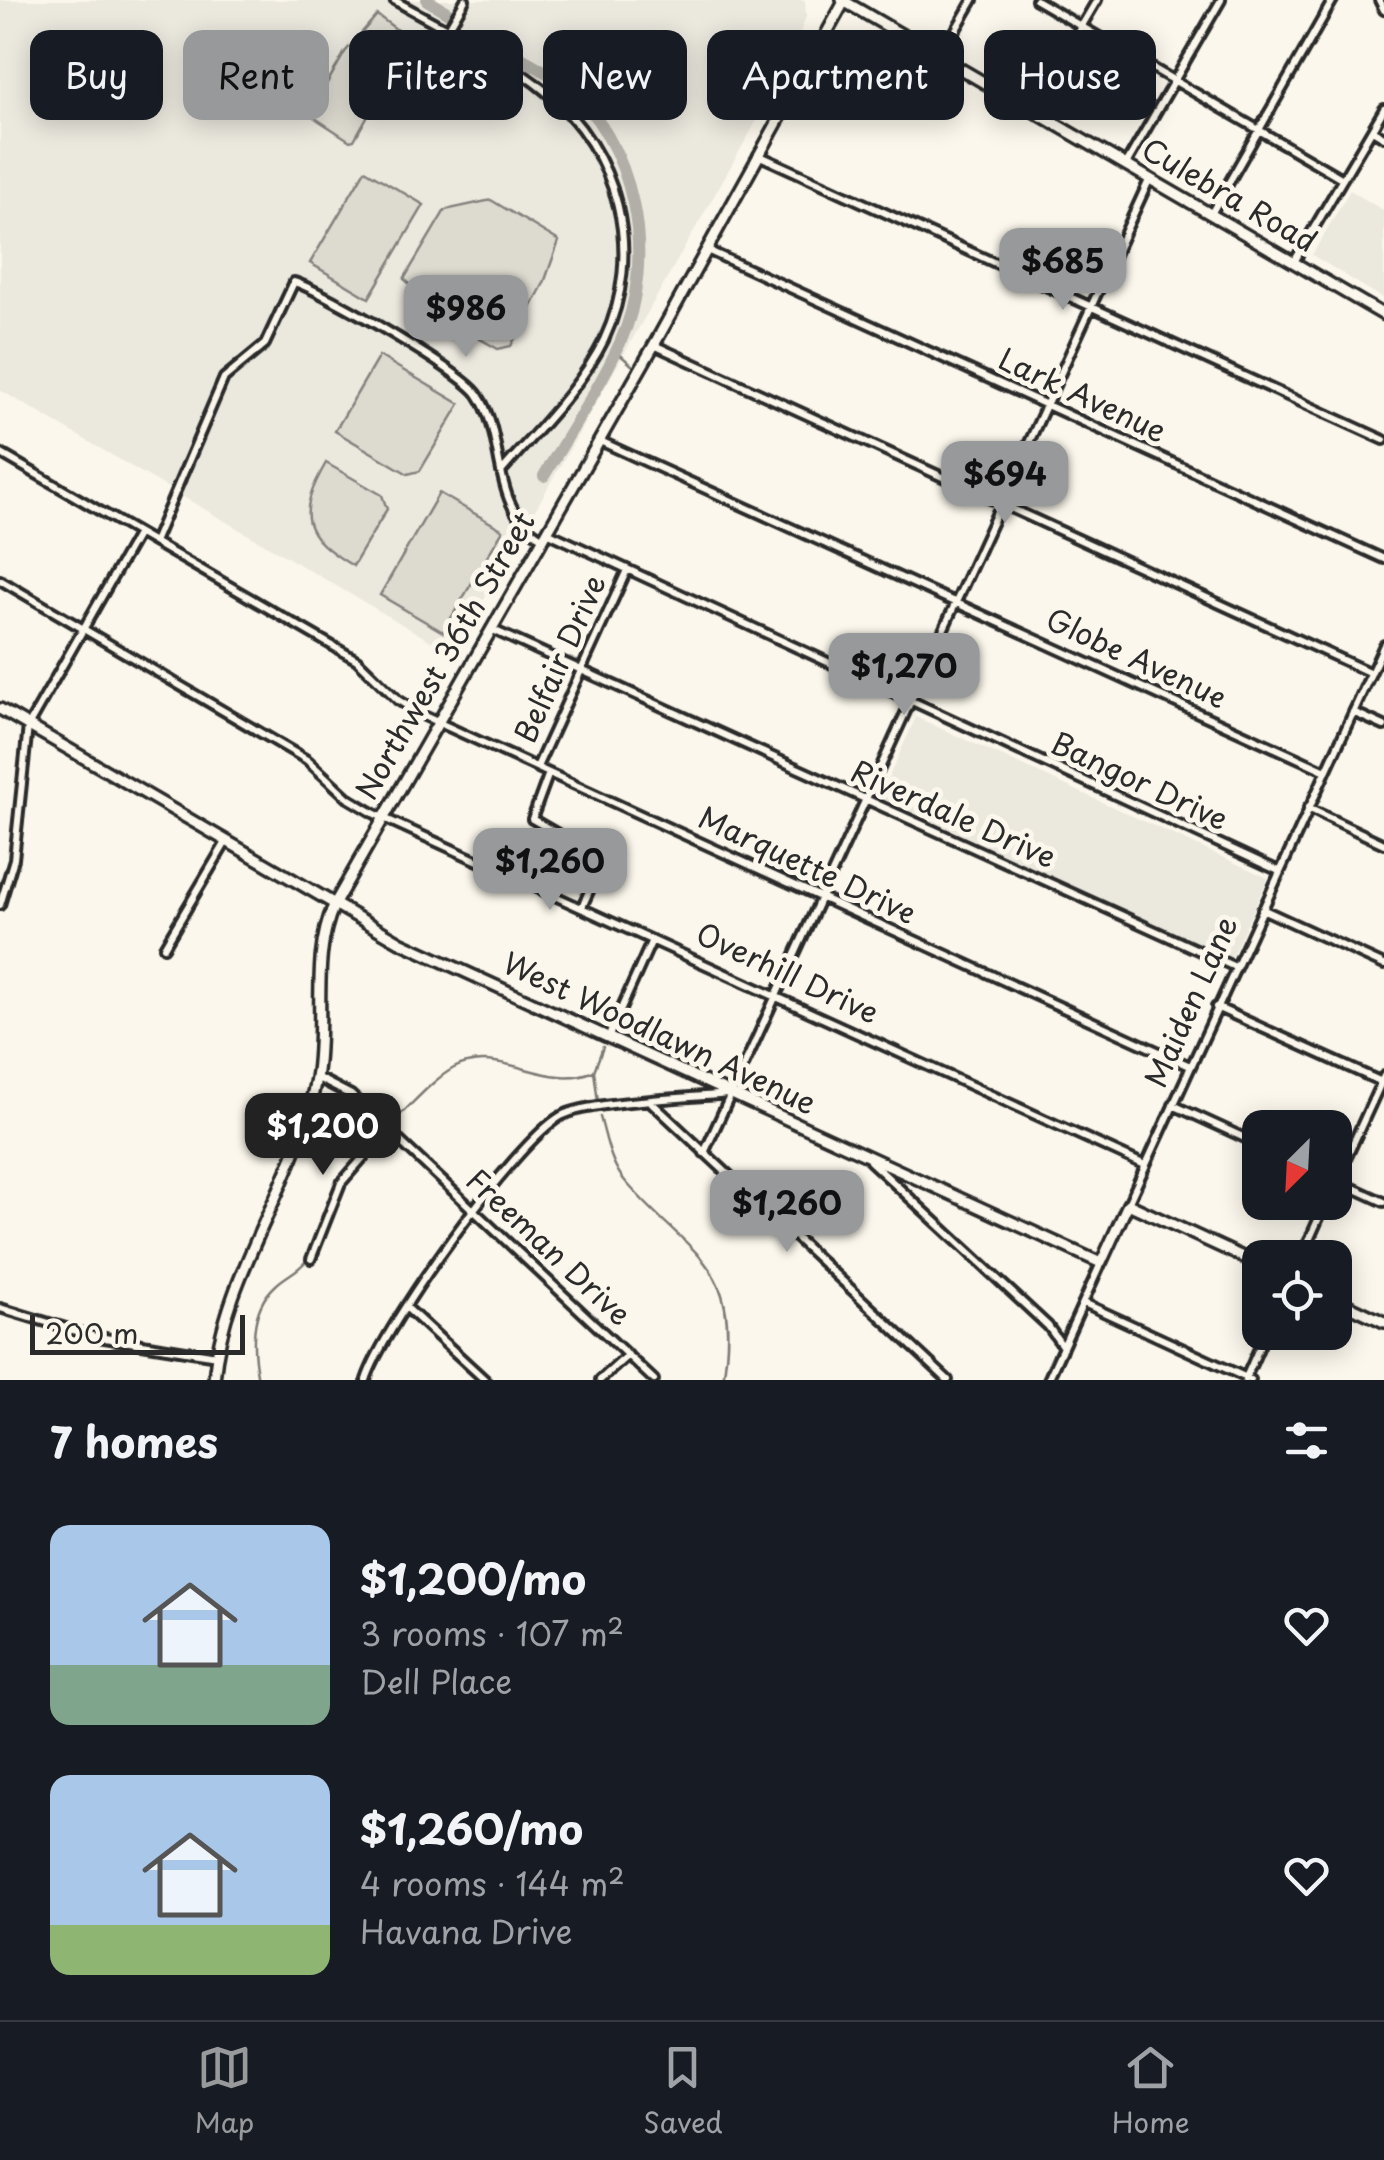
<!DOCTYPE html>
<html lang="en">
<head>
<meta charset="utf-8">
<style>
  :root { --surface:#171b24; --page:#20242c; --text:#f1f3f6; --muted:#9ea1a6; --line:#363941; --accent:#98999b }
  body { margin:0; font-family:"Playpen Sans",sans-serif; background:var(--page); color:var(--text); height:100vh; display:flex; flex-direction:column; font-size:38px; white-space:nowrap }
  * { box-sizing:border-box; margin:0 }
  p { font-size:32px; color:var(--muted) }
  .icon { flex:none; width:55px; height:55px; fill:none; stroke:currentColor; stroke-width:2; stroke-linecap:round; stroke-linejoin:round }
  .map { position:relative; height:1380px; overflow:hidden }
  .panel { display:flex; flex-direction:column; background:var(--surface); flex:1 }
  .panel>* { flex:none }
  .guide { position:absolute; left:30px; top:30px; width:1325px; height:90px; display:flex; gap:20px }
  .needle { width:65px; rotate:204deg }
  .fabs { position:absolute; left:1242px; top:1110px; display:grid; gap:20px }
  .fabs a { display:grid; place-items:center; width:110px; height:110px; border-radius:20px; background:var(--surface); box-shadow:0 5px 25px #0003; font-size:50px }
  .scale { position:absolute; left:30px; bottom:25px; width:215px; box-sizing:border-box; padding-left:10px; border:5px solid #2b2b2b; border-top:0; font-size:28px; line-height:35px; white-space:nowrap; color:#2b2b2b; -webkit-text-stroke:8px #fbf7ec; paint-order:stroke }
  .price { position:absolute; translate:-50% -85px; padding:0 22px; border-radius:20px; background:var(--accent); color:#111; font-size:32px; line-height:65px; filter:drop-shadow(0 2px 5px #0008) }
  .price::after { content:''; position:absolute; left:50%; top:60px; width:30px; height:22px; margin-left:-15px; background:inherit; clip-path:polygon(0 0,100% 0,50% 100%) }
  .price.selected { background:#222; color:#fff }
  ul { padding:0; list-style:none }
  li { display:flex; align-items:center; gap:30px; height:250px; padding:0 50px }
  li span { display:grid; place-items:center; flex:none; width:280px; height:200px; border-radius:20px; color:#555 }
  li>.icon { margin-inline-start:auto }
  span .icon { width:120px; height:120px; fill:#fffc; stroke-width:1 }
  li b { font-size:42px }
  h2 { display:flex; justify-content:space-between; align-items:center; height:120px; padding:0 50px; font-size:42px }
  .pill { padding:0 35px; border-radius:20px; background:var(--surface); box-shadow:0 5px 25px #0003; font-size:35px; line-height:90px }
  .pill.selected { background:var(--accent); color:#111 }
  .tab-bar { display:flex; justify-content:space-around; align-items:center; height:140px; border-top:2px solid var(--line); background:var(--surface); font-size:28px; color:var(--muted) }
  .tab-bar a { display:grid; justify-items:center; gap:5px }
  .tab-bar .selected { color:var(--accent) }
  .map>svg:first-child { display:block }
  .built { fill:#ebe8de }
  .green { fill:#dddad0; stroke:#84827e; stroke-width:2.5 }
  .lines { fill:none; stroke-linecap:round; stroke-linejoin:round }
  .stream { stroke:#7b7a75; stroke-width:2.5 }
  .river { stroke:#b1afa7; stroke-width:12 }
  .street-casing { stroke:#2b2b2b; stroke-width:14 }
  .secondary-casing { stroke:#2b2b2b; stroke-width:16 }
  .street { stroke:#fbf7ec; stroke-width:6 }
  .secondary { stroke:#fbf7ec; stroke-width:9 }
  .labels { text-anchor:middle; stroke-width:10; stroke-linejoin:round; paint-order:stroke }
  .street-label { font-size:30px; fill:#2b2b2b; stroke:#fbf7ec }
</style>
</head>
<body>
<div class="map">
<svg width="1384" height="1380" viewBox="0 0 1384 1380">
  <rect width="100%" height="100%" fill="#fbf7ec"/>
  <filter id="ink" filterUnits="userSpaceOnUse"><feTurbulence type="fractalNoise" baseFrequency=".01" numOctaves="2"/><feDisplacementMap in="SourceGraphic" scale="20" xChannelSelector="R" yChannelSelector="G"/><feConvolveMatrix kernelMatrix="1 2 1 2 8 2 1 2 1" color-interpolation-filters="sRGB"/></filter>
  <g filter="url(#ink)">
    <path class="built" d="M0 0H805L806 17 784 73 453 654 0 390Z
      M1350 190 1384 211V299L1312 255Z
      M916 717 1268 878 1231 958 880 797Z"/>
    <path class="green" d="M377 15 404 35 388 63 389 78 354 140 350 141 309 114 345 52Z
      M365 170 424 205 369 298 310 263Z
      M491 200 559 241 544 283 511 346 498 349 464 330 404 279 445 210Z
      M379 356 460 404 420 471 408 474 335 431Z
      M326 463 382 495 387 509 353 566C301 535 296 515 326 463Z
      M439 493 503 530 443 632 380 595Z"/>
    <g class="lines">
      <path class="stream" d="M616 351 634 367
        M598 1102 594 1071 603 1047
        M400 1115C416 1100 434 1079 454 1068 500 1044 546 1092 594 1071
        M600 1117C606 1137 610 1164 625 1181 692 1259 743 1261 723 1380
        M258 1380C252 1349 249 1310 275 1286 286 1275 296 1273 306 1261"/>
      <path class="river" d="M427 0 450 14
        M510 51C527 62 546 71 562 83 636 139 658 261 620 343 599 389 569 433 544 476"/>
      <g class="street-casing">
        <path id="street" d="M394 0C444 29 501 55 545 91 619 151 645 253 604 340 580 389 536 431 501 472
          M1036 0 1343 179
          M1379 0 1384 10
          M447 31 465 0
          M940 57 973 0
          M1032 110 1097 0
          M1372 130 1384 137
          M758 155 1384 440
          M1126 164 1221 0
          M1211 214 1333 0
          M707 250 1384 559
          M1294 262 1384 109
          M654 345 1371 673
          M600 441 1326 771
          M0 453 357 660 398 700 422 715 1190 1066
          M547 532 1279 871
          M154 542 224 378 265 344 294 282C323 291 463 372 478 395 508 440 488 507 542 538
          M0 580 307 760 348 798 375 814 1145 1165
          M491 629 1235 967
          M1353 712 1384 726
          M537 767 627 570
          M549 773 532 819 596 856 599 869 582 907
          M1308 808 1384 844
          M0 905 14 859 28 726 138 533
          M1262 909 1384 965
          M164 947 226 842
          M1216 1007 1384 1083
          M608 1038 652 940
          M316 1077 351 1095 654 1380
          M652 1103 948 1380
          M1173 1105 1260 1145
          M704 1153 1150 178
          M870 1161 1048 1326 1063 1347
          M1336 1180 1384 1202
          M1335 1183 1384 1076
          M1128 1204 1384 645
          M1301 1258 1326 1202
          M311 1259 341 1183 387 1130
          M1084 1303 1251 1380
          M0 1308 92 1336 217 1356
          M407 1308 485 1380
          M366 1380C383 1327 514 1143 561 1116 588 1101 692 1098 728 1094
          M600 1380 628 1355
          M1048 1380 1101 1263
          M1245 1380 1266 1332"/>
      </g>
      <g class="secondary-casing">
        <path id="secondary" d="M842 0 1384 315
          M0 709 400 942 1101 1263 1128 1204 1260 1265
          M1335 1299 1384 1322
          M214 1380C223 1272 298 1183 316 1078 326 1020 310 959 334 905L654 345 845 0"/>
      </g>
      <use href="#street" class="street"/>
      <use href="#secondary" class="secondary"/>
    </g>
  </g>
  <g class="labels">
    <g class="street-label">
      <text transform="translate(1229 196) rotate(30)" y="10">Culebra Road</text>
      <text transform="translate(1082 396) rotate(25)" y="10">Lark Avenue</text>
      <text transform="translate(446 656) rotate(-60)" y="10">Northwest 36th Street</text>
      <text transform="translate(561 659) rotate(-66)" y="10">Belfair Drive</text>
      <text transform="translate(1136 659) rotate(25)" y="10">Globe Avenue</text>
      <text transform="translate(1139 782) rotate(25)" y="10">Bangor Drive</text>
      <text transform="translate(953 815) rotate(24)" y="10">Riverdale Drive</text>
      <text transform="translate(807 866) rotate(25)" y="10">Marquette Drive</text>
      <text transform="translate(787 974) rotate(25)" y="10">Overhill Drive</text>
      <text transform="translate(1192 1002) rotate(-66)" y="10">Maiden Lane</text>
      <text transform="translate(659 1034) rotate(25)" y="10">West Woodlawn Avenue</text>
      <text transform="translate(548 1248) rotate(43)" y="10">Freeman Drive</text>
    </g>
  </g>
</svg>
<div class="fabs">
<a><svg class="needle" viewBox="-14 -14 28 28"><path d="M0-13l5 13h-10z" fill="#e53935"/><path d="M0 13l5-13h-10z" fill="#9ea1a6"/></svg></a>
<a><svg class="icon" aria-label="locate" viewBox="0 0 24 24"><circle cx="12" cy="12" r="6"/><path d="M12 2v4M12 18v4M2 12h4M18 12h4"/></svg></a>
</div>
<div class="scale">200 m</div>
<b class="price" style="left:1063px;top:313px">$685</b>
<b class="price" style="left:466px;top:360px">$986</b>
<b class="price" style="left:1005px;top:526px">$694</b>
<b class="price" style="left:904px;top:718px">$1,270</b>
<b class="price" style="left:550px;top:913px">$1,260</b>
<b class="price selected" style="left:323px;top:1178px">$1,200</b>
<b class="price" style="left:787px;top:1255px">$1,260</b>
<div class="guide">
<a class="pill">Buy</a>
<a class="pill selected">Rent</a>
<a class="pill">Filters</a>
<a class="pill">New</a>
<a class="pill">Apartment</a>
<a class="pill">House</a>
</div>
</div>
<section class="panel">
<h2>7 homes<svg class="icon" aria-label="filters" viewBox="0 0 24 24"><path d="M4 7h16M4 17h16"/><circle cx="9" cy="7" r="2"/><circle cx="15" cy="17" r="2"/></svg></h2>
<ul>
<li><span style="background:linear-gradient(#a9c7e8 70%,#7fa58c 0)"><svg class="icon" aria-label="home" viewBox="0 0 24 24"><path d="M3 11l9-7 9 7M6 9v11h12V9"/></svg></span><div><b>$1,200/mo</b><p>3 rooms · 107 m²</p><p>Dell Place</p></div><svg class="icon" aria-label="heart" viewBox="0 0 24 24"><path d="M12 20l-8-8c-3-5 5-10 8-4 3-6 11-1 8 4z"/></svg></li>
<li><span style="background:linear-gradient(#a9c7e8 75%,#8fb573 0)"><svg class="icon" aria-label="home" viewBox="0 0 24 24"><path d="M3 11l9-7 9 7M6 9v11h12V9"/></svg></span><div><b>$1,260/mo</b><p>4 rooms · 144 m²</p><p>Havana Drive</p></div><svg class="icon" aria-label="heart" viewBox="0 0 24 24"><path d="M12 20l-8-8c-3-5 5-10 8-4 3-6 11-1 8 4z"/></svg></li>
</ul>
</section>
<nav class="tab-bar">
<a class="selected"><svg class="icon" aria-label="map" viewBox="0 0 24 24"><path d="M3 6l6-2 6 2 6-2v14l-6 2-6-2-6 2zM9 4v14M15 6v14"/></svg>Map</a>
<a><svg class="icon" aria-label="saved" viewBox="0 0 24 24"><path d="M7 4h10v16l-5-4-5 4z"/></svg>Saved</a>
<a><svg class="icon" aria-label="home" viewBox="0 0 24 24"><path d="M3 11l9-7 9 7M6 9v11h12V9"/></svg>Home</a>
</nav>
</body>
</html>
